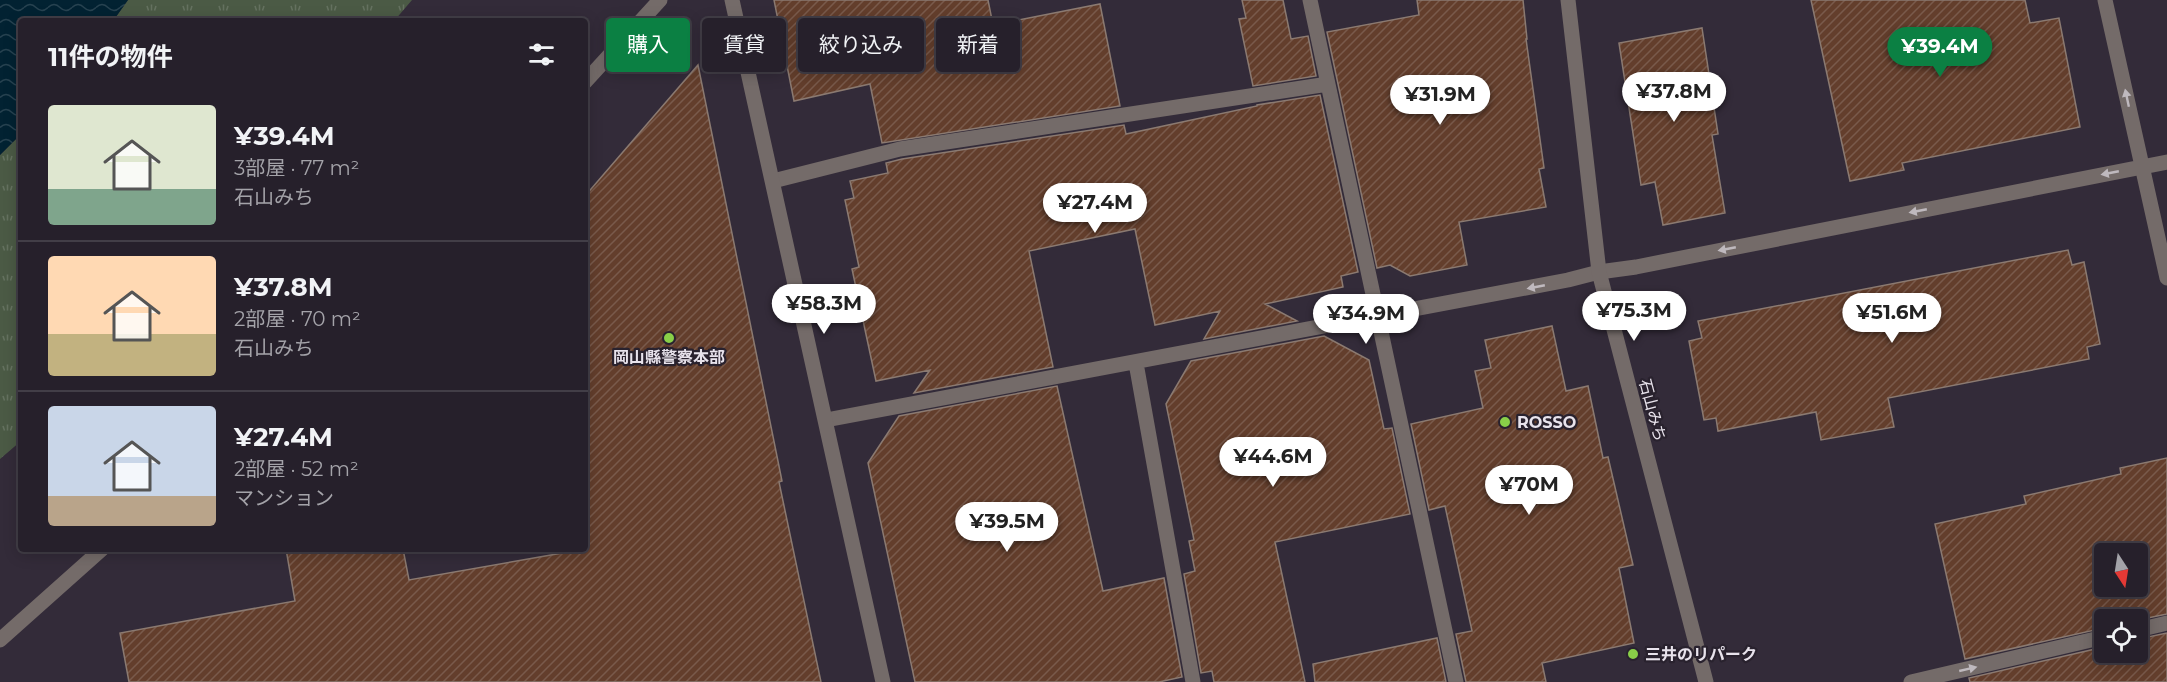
<!DOCTYPE html>
<html lang="ja">
<head>
<meta charset="utf-8">
<style>
  :root { --surface:#26202b; --page:#2e2833; --text:#f1f3f6; --muted:#a4a3a9; --line:#423e47; --accent:#0b8043 }
  body { margin:0; font-family:Montserrat,"Noto Sans JP",sans-serif; background:var(--page); color:var(--text); height:100vh; display:flex; flex-direction:column; font-size:22px; white-space:nowrap }
  * { box-sizing:border-box; margin:0 }
  p { font-size:20px; color:var(--muted) }
  .icon { flex:none; width:33px; height:33px; fill:none; stroke:currentColor; stroke-width:2; stroke-linecap:round; stroke-linejoin:round }
  .map { position:relative; flex:1; overflow:hidden }
  .details { position:absolute; left:18px; top:18px; width:570px; height:534px; display:flex; flex-direction:column; background:var(--surface); border-radius:6px; box-shadow:0 3px 15px #0003,0 0 0 2px var(--line) }
  .details>* { flex:none }
  .banner { position:absolute; left:606px; top:18px; width:570px; height:54px; display:flex; gap:12px }
  .needle { width:39px; rotate:168deg }
  .tools { position:absolute; left:2094px; top:543px; display:grid; gap:12px }
  .tools a { display:grid; place-items:center; width:54px; height:54px; border-radius:6px; background:var(--surface); box-shadow:0 3px 15px #0003,0 0 0 2px var(--line); font-size:30px }
  .price { position:absolute; translate:-50% -51px; padding:0 14px; border-radius:21px; background:#fff; color:#222; font-size:20px; line-height:39px; filter:drop-shadow(0 2px 3px #0008) }
  .price::after { content:''; position:absolute; left:50%; top:36px; width:18px; height:14px; margin-left:-9px; background:inherit; clip-path:polygon(0 0,100% 0,50% 100%) }
  .price.on { background:var(--accent); color:#fff }
  ul { padding:0; list-style:none }
  li { display:flex; align-items:center; gap:18px; height:150px; padding:0 30px }
  li+li { border-top:2px solid var(--line) }
  li span { display:grid; place-items:center; flex:none; width:168px; height:120px; border-radius:6px; color:#555 }
  li>.icon { margin-inline-start:auto }
  span .icon { width:72px; height:72px; fill:#fffc; stroke-width:1 }
  li b { font-size:26px }
  h2 { display:flex; justify-content:space-between; align-items:center; height:72px; padding:0 30px; font-size:26px }
  .pill { padding:0 21px; border-radius:6px; background:var(--surface); box-shadow:0 3px 15px #0003,0 0 0 2px var(--line); font-size:21px; line-height:54px }
  .pill.on { background:var(--accent); color:#fff }
  .map>svg:first-child { display:block }
  .grass { fill:url(#grass-tufts) }
  .water { fill:url(#water-waves) }
  .building { fill:url(#building-hatch); stroke:#8b7a71; stroke-width:1.5; fill-rule:evenodd }
  .lines { fill:none; stroke-linecap:round; stroke-linejoin:round }
  .minor { stroke:#746b69; stroke-width:15 }
  .tertiary { stroke:#746b69; stroke-width:15 }
  .oneway { fill:#bfb9be }
  .poi-dot { fill:#89cf48; stroke:#29222e; stroke-width:2 }
  .labels { text-anchor:middle; stroke-width:4.5; stroke-linejoin:round; paint-order:stroke }
  .poi-label { font-size:16px; font-weight:bold; fill:#e8e3ec; stroke:#29222e; text-anchor:start }
  .street-label { font-size:16px; fill:#e8e3ec; stroke:#29222e }
</style>
</head>
<body>
<div class="map">
<svg width="2167" height="682" viewBox="0 0 2167 682">
  <defs>
    <pattern id="grass-tufts" width="24" height="20" patternUnits="userSpaceOnUse" patternTransform="scale(1.5)"><rect width="24" height="20" fill="#4b5a45"/><path d="M3 7l-1-3M5 7V3M7 7l1-3M15 17l-1-3M17 17v-4M19 17l1-3" fill="none" stroke="#657260"/></pattern>
    <pattern id="water-waves" width="16" height="10" patternUnits="userSpaceOnUse" patternTransform="scale(1.5)"><rect width="16" height="10" fill="#022232"/><path d="M0 5q4-4 8 0t8 0" fill="none" stroke="#274250"/></pattern>
    <pattern id="building-hatch" width="6" height="6" patternUnits="userSpaceOnUse" patternTransform="scale(1.5)"><rect width="6" height="6" fill="#633e2c"/><path d="M-1 1l2-2M0 6l6-6M5 7l2-2" fill="none" stroke="#795a4b"/></pattern>
  </defs>
  <rect width="100%" height="100%" fill="#332b39"/>
  <path class="grass" d="M128 0H412L394 21H113Z
    M21 134V441L0 459V155Z"/>
  <path class="water" d="M0 0H128L113 21H21V134L0 155Z"/>
  <path class="building" d="M774 0H988L993 25 1100 4 1120 106 882 143 870 84 794 101Z
    M1242 0H1283L1291 39 1308 36 1316 76 1253 86 1239 19 1246 18Z
    M1417 0H1523L1527 39H1526L1544 168 1539 169 1546 207 1459 222 1467 265 1410 276 1390 265 1377 268 1327 32 1419 15Z
    M1811 0H2025L2030 23 2059 18 2080 127 1902 163 1904 170 1850 181Z
    M1702 28 1718 134 1712 135 1725 213 1663 225 1655 182 1641 185 1619 43Z
    M698 65 782 481 779 482 821 682H129L120 633 295 601 286 549H403L409 580 585 549V196Z
    M1320 95 1358 272 1341 276 1343 287 1265 304 1297 321 1204 339 1220 311 1155 325 1135 229 1029 251 1053 367 914 393 930 370 876 381 852 269 859 267 845 200 854 198 850 181 888 173 886 163 902 159 1124 125 1126 134 1257 106V105Z
    M2068 250 2072 265 2084 262 2100 344 2087 347 2089 359 1888 398 1894 427 1821 440 1816 412 1718 431 1716 418 1704 420 1689 341 1702 338 1698 321Z
    M1552 326 1566 391 1588 386 1603 458 1608 457 1633 565 1619 568 1634 643 1542 663 1546 682H1466L1456 634 1472 631 1445 506 1429 510 1411 424 1483 408 1475 371 1491 368 1485 340Z
    M1324 336 1369 360 1384 429 1392 428 1410 514 1275 542 1305 682H1214L1212 671 1201 673 1184 574 1195 571 1189 541 1194 540 1166 404 1191 361Z
    M1057 386 1103 591 1164 578 1182 677 1159 682H915L868 463 899 416Z
    M2167 458V614L2138 620H2104V628L1965 659 1935 524 2026 504 2024 496 2121 474 2120 468ZM2104 554H2138V586H2104Z
    M2167 633V682H1970L1969 678 2104 647V652H2138V639Z
    M1437 638 1446 682H1315L1313 664Z"/>
  <g class="lines">
    <path class="minor" d="M1310 0 1456 682
      M2105 0 2167 278
      M773 181 900 149 1328 84
      M1136 363 1193 682
      M826 420 1568 280 1599 272 1636 267 2167 162
      M2138 630 2167 623
      M1911 682 2104 637"/>
    <path class="tertiary" d="M732 0 883 682
      M1568 0 1599 272 1706 682
      M585 82 660 0
      M0 640 102 549"/>
  </g>
  <defs><path id="oneway-solid" d="M-6-.8H1V-3.2L6.5 0L1 3.2V.8H-6Z" transform="scale(1.5)"/></defs>
  <g class="oneway">
    <use href="#oneway-solid" transform="translate(2127 98) rotate(-102)"/>
    <use href="#oneway-solid" transform="translate(2110 173) rotate(169)"/>
    <use href="#oneway-solid" transform="translate(1918 211) rotate(169)"/>
    <use href="#oneway-solid" transform="translate(1727 249) rotate(169)"/>
    <use href="#oneway-solid" transform="translate(1536 287) rotate(169)"/>
    <use href="#oneway-solid" transform="translate(1968 669) rotate(-13)"/>
  </g>
  <g class="poi-dot">
    <circle cx="669" cy="338" r="6"/>
    <circle cx="1505" cy="422" r="6"/>
    <circle cx="1633" cy="654" r="6"/>
  </g>
  <g class="labels">
    <g class="poi-label">
      <text x="669" y="363" text-anchor="middle">岡山縣警察本部</text>
      <text x="1517" y="428">ROSSO</text>
      <text x="1645" y="660">三井のリパーク</text>
    </g>
    <g class="street-label">
      <text transform="translate(1653 410) rotate(75)" y="6">石山みち</text>
    </g>
  </g>
</svg>
<div class="tools">
<a><svg class="needle" viewBox="-14 -14 28 28"><path d="M0-13l5 13h-10z" fill="#e53935"/><path d="M0 13l5-13h-10z" fill="#a4a3a9"/></svg></a>
<a><svg class="icon" aria-label="locate" viewBox="0 0 24 24"><circle cx="12" cy="12" r="6"/><path d="M12 2v4M12 18v4M2 12h4M18 12h4"/></svg></a>
</div>
<b class="price on" style="left:1940px;top:78px">¥39.4M</b>
<b class="price" style="left:1674px;top:123px">¥37.8M</b>
<b class="price" style="left:1440px;top:126px">¥31.9M</b>
<b class="price" style="left:1095px;top:234px">¥27.4M</b>
<b class="price" style="left:824px;top:335px">¥58.3M</b>
<b class="price" style="left:1634px;top:342px">¥75.3M</b>
<b class="price" style="left:1892px;top:344px">¥51.6M</b>
<b class="price" style="left:1366px;top:345px">¥34.9M</b>
<b class="price" style="left:1273px;top:488px">¥44.6M</b>
<b class="price" style="left:1529px;top:516px">¥70M</b>
<b class="price" style="left:1007px;top:553px">¥39.5M</b>
<div class="banner">
<a class="pill on">購入</a>
<a class="pill">賃貸</a>
<a class="pill">絞り込み</a>
<a class="pill">新着</a>
</div>
<section class="details">
<h2>11件の物件<svg class="icon" aria-label="filters" viewBox="0 0 24 24"><path d="M4 7h16M4 17h16"/><circle cx="9" cy="7" r="2"/><circle cx="15" cy="17" r="2"/></svg></h2>
<ul>
<li><span style="background:linear-gradient(#dfe7d0 70%,#7fa58c 0)"><svg class="icon" aria-label="home" viewBox="0 0 24 24"><path d="M3 11l9-7 9 7M6 9v11h12V9"/></svg></span><div><b>¥39.4M</b><p>3部屋 · 77 m²</p><p>石山みち</p></div></li>
<li><span style="background:linear-gradient(#ffd9b3 65%,#c2b280 0)"><svg class="icon" aria-label="home" viewBox="0 0 24 24"><path d="M3 11l9-7 9 7M6 9v11h12V9"/></svg></span><div><b>¥37.8M</b><p>2部屋 · 70 m²</p><p>石山みち</p></div></li>
<li><span style="background:linear-gradient(#c9d6e8 75%,#b9a48a 0)"><svg class="icon" aria-label="home" viewBox="0 0 24 24"><path d="M3 11l9-7 9 7M6 9v11h12V9"/></svg></span><div><b>¥27.4M</b><p>2部屋 · 52 m²</p><p>マンション</p></div></li>
</ul>
</section>
</div>
</body>
</html>
